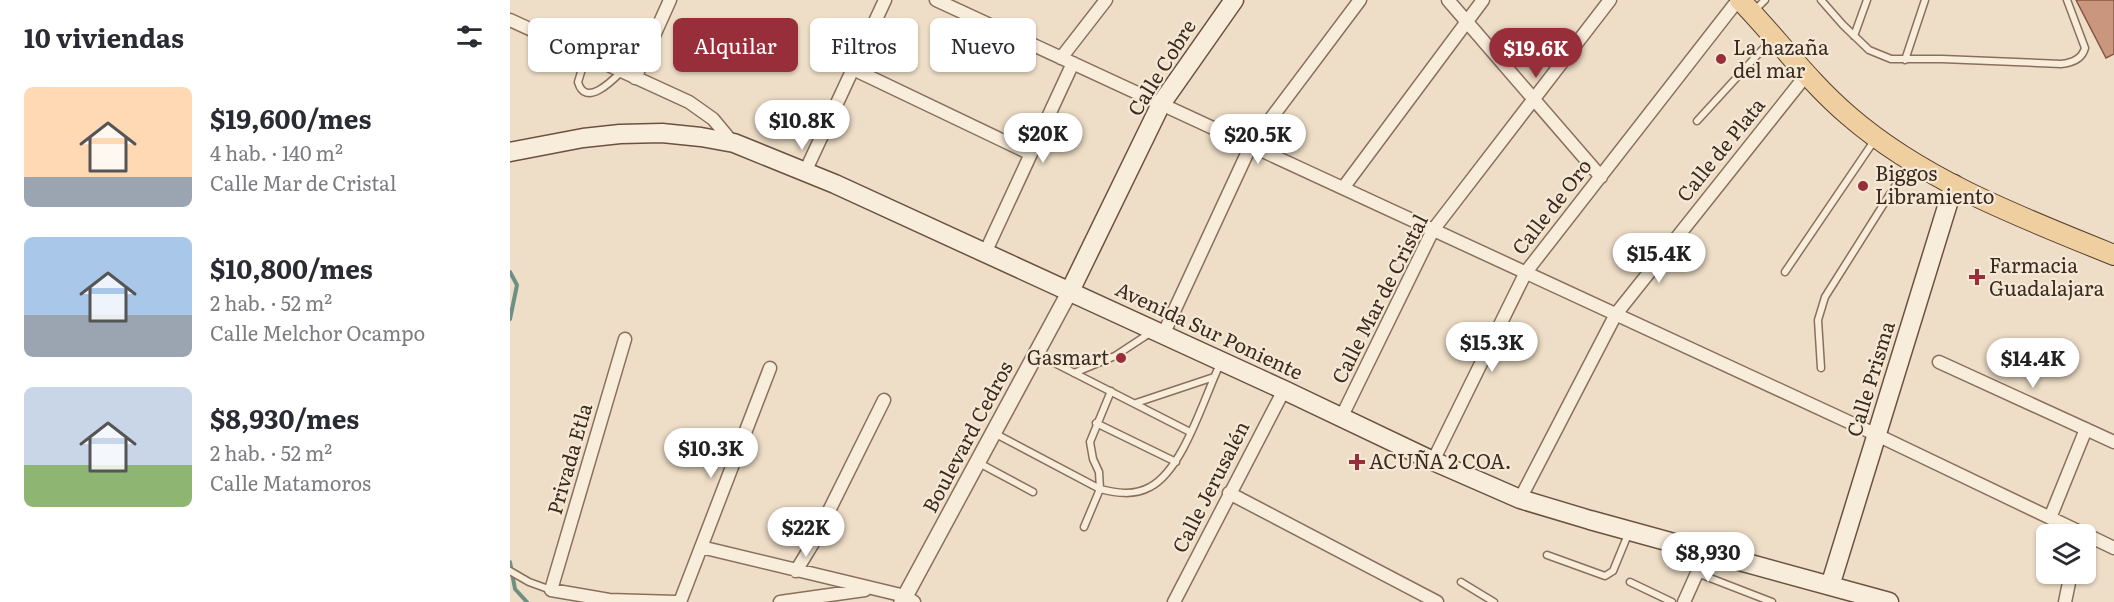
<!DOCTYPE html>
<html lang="es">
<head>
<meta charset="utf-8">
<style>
  :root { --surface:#fff; --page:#f2f2f3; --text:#2b2b33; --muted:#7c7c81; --accent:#972e39 }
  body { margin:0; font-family:Literata,serif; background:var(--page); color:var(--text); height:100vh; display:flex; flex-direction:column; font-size:22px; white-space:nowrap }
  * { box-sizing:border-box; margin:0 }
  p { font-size:20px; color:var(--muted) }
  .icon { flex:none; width:33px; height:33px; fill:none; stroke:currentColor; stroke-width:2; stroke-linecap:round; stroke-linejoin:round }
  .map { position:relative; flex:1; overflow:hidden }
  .details { display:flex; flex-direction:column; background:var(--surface); width:510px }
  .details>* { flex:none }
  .banner { position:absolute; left:18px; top:18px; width:570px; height:54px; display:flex; gap:12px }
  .buttons { position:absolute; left:1526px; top:524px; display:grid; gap:12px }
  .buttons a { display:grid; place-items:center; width:60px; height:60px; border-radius:9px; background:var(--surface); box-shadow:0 2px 4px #0004; font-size:30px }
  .price { position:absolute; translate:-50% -51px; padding:0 14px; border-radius:21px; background:#fff; color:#222; font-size:20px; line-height:39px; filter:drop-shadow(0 2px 3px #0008) }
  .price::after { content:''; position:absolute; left:50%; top:36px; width:18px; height:14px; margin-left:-9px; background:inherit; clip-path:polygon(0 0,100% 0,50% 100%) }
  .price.active { background:var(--accent); color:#fff }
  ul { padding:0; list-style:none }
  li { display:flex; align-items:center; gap:18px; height:150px; padding:0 24px }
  li span { display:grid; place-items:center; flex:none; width:168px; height:120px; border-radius:9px; color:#555 }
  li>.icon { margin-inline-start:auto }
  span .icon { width:72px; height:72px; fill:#fffc; stroke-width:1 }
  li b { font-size:26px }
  h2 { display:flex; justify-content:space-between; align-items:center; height:72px; padding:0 24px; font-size:26px }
  .pill { padding:0 21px; border-radius:9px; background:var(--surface); box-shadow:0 2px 4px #0004; font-size:21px; line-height:54px }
  .pill.active { background:var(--accent); color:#fff }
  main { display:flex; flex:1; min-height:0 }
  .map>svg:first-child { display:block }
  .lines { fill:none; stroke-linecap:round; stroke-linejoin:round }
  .stream { stroke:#6e9084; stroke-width:4 }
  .building { fill:#cb967e; stroke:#885743; stroke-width:1.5 }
  .service-casing { stroke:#89705c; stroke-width:9 }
  .minor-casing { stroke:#89705c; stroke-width:15 }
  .tertiary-casing { stroke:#89705c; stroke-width:18 }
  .secondary-casing { stroke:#6b5140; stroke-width:21 }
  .primary-casing { stroke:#573f30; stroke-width:22 }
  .service { stroke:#f8ecda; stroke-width:6 }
  .minor { stroke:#f8ecda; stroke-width:12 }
  .tertiary { stroke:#f8ecda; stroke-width:15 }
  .secondary { stroke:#f8ecda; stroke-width:18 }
  .primary { stroke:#efcfa0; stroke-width:20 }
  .poi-dot { fill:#972e39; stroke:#f5e9d6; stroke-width:2 }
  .labels { text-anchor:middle; stroke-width:4.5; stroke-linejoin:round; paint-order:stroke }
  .poi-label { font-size:20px; fill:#3a2a20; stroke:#f5e9d6; text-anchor:start }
  .street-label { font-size:20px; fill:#3a2a20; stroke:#f5e9d6 }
</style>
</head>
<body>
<main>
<section class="details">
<h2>10 viviendas<svg class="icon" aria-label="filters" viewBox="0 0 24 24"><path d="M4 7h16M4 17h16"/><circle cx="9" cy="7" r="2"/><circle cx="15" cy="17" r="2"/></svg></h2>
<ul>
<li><span style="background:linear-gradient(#ffd9b3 75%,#9aa5b1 0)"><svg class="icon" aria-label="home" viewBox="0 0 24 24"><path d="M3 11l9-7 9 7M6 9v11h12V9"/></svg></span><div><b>$19,600/mes</b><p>4 hab. · 140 m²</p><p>Calle Mar de Cristal</p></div></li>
<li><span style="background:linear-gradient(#a9c7e8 65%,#9aa5b1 0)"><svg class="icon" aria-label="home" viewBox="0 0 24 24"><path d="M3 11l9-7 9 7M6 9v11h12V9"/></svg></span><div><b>$10,800/mes</b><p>2 hab. · 52 m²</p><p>Calle Melchor Ocampo</p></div></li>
<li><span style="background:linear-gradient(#c9d6e8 65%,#8fb573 0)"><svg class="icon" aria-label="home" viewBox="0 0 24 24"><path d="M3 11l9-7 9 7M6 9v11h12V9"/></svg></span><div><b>$8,930/mes</b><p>2 hab. · 52 m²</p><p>Calle Matamoros</p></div></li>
</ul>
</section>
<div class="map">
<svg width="1604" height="602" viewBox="0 0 1604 602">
  <rect width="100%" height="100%" fill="#eedec7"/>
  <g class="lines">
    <path class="stream" d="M0 272 7 285 0 319
      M0 562 5 589 17 602"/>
  </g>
  <path class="building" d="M1566 0H1604V54L1596 58Z"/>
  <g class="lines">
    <g class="service-casing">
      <path id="service" d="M1311 0 1333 25 1359 50 1381 59H1432L1551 64C1562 63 1572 59 1575 48L1557 0
        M1245 10 1255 0
        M1344 36 1357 0
        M76 56 68 82C75 108 102 81 111 72
        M1395 60 1415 0
        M1187 121 1261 40
        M1275 272 1364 141
        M527 354 680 432
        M1311 368 1308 320 1315 297 1399 164
        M564 373 605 356 640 333
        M626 403 704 377
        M586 423 666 462
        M484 433 590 489C606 493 624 496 640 487 674 469 694 397 711 362
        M469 463 523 492
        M574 527 590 489 589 472 583 459 580 442 601 391
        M1037 555 1095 576 1103 571 1119 532
        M0 571 19 582 41 590
        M1187 573 1262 602
        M951 582 984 602
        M1120 582 1162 602"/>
    </g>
    <g class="minor-casing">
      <path id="minor" d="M426 0 1367 435 1574 534
        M938 0 1091 177
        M0 20 179 102 203 119 223 143
        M551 58 596 0
        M343 69 521 154
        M125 78 160 0
        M295 172 375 0
        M833 188 973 0
        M475 253 563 63
        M653 335 741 145 850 0
        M115 339 41 590 99 600 166 602
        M1429 362 1604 442
        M831 418 923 230 1100 0
        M923 461 1016 272 1228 0
        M719 493 927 602
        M1010 499 1106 314 1297 74
        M1540 518 1576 429
        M1575 534 1604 548
        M191 547 395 596 404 602
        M286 571 303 543 374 400
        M170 602 260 368
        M270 602 355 590
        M664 602 774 390
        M1174 602 1196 553
        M1555 602 1561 573"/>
    </g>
    <g class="tertiary-casing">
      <path id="tertiary" d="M392 602 560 291"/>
    </g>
    <g class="secondary-casing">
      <path id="secondary" d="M0 152 73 138 110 134 152 133 191 137 224 143 325 184 774 390 923 461 1010 499 1080 520 1379 602
        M560 291 651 104 724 0
        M1320 586 1444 184"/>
    </g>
    <g class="primary-casing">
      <path id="primary" d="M1230 0C1267 38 1298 81 1339 116 1414 181 1513 218 1604 255"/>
    </g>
    <use href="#service" class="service"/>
    <use href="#minor" class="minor"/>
    <use href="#tertiary" class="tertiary"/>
    <use href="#secondary" class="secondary"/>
    <use href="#primary" class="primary"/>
  </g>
  <g class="poi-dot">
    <circle cx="1211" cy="59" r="6"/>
    <circle cx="1353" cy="186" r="6"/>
    <path d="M1464 268h6v6h6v6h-6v6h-6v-6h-6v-6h6z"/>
    <circle cx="611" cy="358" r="6"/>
    <path d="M844 453h6v6h6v6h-6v6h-6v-6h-6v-6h6z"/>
  </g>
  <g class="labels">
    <g class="poi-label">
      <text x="1223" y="55">La hazaña<tspan x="1223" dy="23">del mar</tspan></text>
      <text x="1365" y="181">Biggos<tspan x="1365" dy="23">Libramiento</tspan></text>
      <text x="1479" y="273">Farmacia<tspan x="1479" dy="23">Guadalajara</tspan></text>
      <text x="599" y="365" text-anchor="end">Gasmart</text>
      <text x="859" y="469">ACUÑA 2 COA.</text>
    </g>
    <g class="street-label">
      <text transform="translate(652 68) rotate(-58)" y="7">Calle Cobre</text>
      <text transform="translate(1211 150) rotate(-51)" y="7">Calle de Plata</text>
      <text transform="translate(1042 207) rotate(-52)" y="7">Calle de Oro</text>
      <text transform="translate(870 299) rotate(-63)" y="7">Calle Mar de Cristal</text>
      <text transform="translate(699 331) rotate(25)" y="7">Avenida Sur Poniente</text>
      <text transform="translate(1361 379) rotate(-73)" y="7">Calle Prisma</text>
      <text transform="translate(458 437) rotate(-62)" y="7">Boulevard Cedros</text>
      <text transform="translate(60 459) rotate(-74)" y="7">Privada Etla</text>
      <text transform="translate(701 487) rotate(-63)" y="7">Calle Jerusalén</text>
    </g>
  </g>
</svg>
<div class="buttons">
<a><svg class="icon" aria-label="layers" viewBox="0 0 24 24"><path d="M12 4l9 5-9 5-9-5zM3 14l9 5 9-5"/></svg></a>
</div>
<b class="price active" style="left:1026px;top:79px">$19.6K</b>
<b class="price" style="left:292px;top:151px">$10.8K</b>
<b class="price" style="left:533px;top:164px">$20K</b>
<b class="price" style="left:748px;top:165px">$20.5K</b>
<b class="price" style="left:1149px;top:284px">$15.4K</b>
<b class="price" style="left:982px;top:373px">$15.3K</b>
<b class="price" style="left:1523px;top:389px">$14.4K</b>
<b class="price" style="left:201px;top:479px">$10.3K</b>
<b class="price" style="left:296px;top:558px">$22K</b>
<b class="price" style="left:1198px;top:583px">$8,930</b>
<div class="banner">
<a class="pill">Comprar</a>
<a class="pill active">Alquilar</a>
<a class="pill">Filtros</a>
<a class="pill">Nuevo</a>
</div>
</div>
</main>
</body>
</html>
